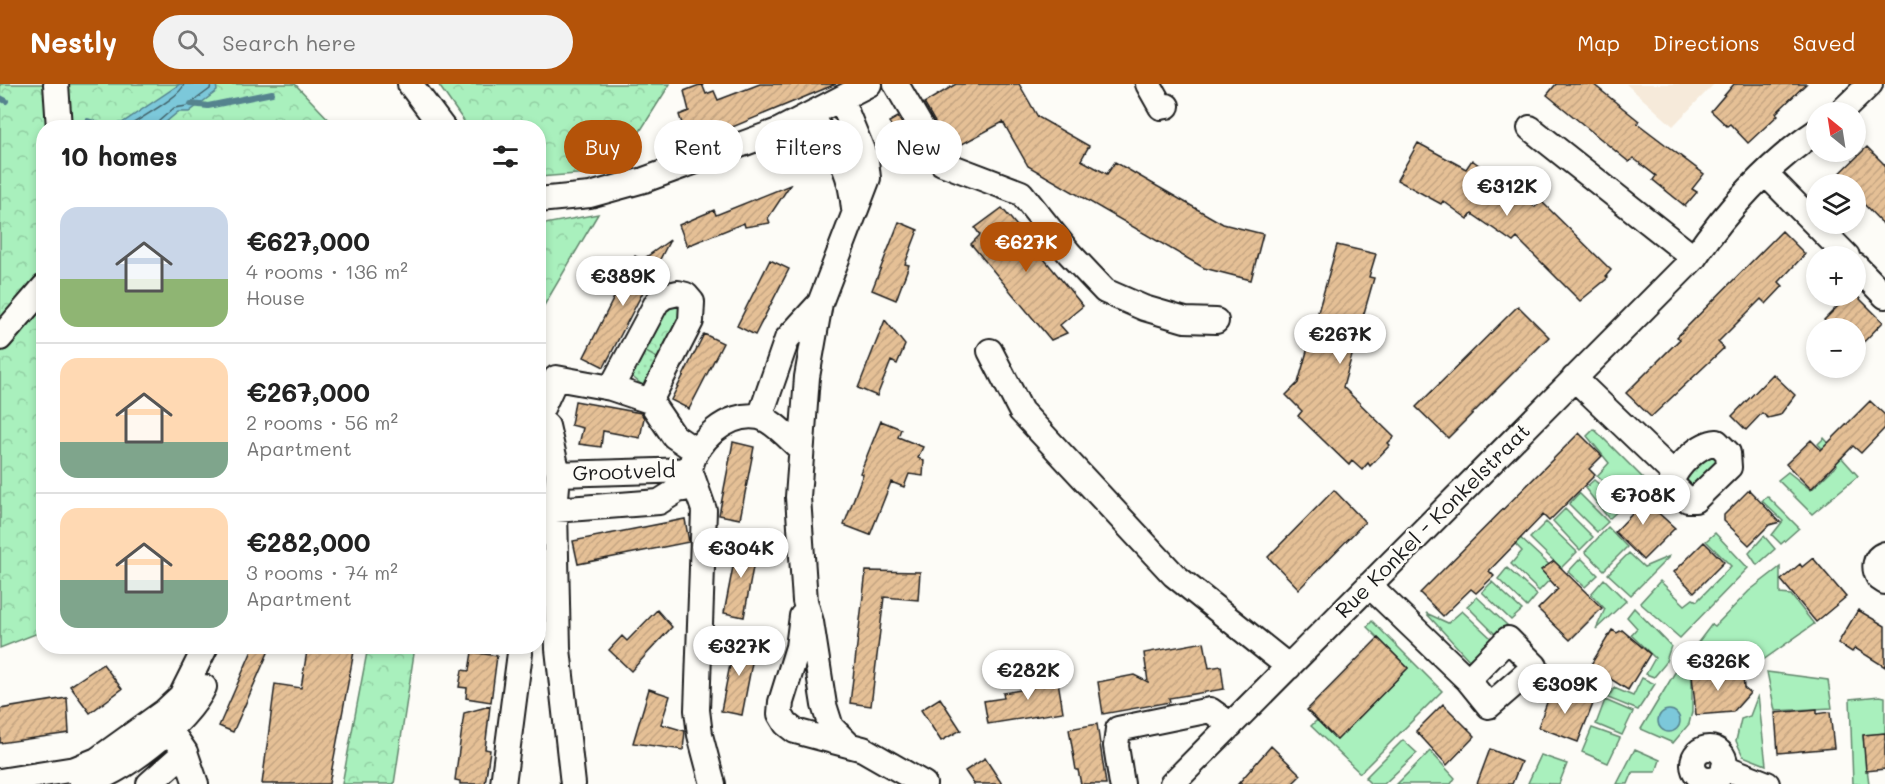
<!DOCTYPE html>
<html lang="en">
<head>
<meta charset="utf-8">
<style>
  :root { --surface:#fff; --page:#f2f2f2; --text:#222; --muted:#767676; --line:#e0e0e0; --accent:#b45309 }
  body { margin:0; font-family:Mali,sans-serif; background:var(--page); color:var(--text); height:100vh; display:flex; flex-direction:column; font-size:22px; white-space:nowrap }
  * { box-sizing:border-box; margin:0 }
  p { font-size:20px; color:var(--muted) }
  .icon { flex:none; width:33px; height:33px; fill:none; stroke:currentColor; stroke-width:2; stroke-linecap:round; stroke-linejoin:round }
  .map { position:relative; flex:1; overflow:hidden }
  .sheet { position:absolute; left:36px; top:36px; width:510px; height:534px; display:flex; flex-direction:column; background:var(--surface); border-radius:24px; box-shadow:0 3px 9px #0003 }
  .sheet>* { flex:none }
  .top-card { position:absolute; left:564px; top:36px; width:570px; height:54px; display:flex; gap:12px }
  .needle { width:39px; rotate:330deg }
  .buttons { position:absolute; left:1806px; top:18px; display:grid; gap:12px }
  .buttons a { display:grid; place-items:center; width:60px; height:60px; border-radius:50%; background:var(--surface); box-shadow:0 3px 9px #0003; font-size:30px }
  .price { position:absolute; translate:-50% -51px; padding:0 14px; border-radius:21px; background:#fff; color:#222; font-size:20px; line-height:39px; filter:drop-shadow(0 2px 3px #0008) }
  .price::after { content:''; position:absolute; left:50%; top:36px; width:18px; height:14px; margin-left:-9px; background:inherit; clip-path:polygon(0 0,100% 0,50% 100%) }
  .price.active { background:var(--accent); color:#fff }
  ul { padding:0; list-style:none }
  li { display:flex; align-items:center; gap:18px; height:150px; padding:0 24px }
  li+li { border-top:2px solid var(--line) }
  li span { display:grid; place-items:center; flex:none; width:168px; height:120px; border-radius:18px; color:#555 }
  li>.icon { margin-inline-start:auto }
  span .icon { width:72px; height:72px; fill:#fffc; stroke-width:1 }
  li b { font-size:26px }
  h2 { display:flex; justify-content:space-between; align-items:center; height:72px; padding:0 24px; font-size:26px }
  .tag { padding:0 21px; border-radius:27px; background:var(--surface); box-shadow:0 3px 9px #0003; font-size:21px; line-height:54px }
  .tag.active { background:var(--accent); color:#fff }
  header { display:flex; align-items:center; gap:36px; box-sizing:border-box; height:84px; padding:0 30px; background:var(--accent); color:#fff }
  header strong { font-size:28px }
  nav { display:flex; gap:33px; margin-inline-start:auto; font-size:21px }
  .search { width:420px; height:54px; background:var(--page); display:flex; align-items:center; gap:15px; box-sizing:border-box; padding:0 21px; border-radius:33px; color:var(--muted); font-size:22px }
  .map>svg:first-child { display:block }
  .built { fill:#f6eada }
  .grass { fill:url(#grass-dots); stroke:#62866c; stroke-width:1.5 }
  .forest { fill:url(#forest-crowns); stroke:#62866c; stroke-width:1.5 }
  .garden { fill:#a9f0bd; stroke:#62866c; stroke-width:1.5 }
  .water { fill:#7bc8da; stroke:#55838e; stroke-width:1.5 }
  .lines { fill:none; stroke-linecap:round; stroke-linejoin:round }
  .shore { stroke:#426168; stroke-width:1.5 }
  .stream { stroke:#55838e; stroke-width:6 }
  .building { fill:url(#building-hatch); stroke:#1c1c1c; stroke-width:1.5 }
  .minor-casing { stroke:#1c1c1c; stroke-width:28 }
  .minor { stroke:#fdfcf7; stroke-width:24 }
  .labels { text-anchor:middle; stroke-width:6; stroke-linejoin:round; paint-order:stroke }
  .street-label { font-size:21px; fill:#1c1c1c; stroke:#fdfcf7 }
</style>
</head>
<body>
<header>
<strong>Nestly</strong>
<div class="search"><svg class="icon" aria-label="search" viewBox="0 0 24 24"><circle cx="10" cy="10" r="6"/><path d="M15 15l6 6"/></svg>Search here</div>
<nav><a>Map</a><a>Directions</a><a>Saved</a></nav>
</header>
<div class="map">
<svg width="1885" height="700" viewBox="0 0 1885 700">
  <defs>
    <pattern id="grass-dots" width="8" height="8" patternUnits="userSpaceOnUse" patternTransform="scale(1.5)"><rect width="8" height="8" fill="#a9f0bd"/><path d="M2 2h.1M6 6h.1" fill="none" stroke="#91cda2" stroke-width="1.8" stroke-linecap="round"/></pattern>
    <pattern id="forest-crowns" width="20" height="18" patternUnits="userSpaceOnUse" patternTransform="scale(1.5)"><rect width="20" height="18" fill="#a9f0bd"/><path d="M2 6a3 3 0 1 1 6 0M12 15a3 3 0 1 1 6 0" fill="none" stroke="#91cda2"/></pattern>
    <pattern id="building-hatch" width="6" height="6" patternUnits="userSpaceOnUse" patternTransform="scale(1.5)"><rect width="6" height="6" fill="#e5c096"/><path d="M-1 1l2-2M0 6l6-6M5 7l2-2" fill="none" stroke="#c4a481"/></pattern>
  </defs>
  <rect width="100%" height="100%" fill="#fdfcf7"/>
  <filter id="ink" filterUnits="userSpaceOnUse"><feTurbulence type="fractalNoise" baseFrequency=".0167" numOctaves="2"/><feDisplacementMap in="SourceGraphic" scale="12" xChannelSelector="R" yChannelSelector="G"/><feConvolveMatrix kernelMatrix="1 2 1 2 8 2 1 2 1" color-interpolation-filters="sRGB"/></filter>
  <g filter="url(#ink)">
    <path class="built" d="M1626 0H1714L1673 42Z"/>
    <path class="grass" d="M682 217 646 304 630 291V281Z
      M1714 365 1722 383 1687 406 1683 390Z"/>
    <path class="forest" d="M0 0H295L336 43 44 44 43 547 0 564Z
      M438 0H670L615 87 539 93 538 44 468 43Z
      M598 130 539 230V141Z
      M664 219 685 220 666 279 637 263Z
      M368 563H415L394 700H342Z"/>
    <path class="garden" d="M1594 345 1645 396 1624 417 1597 392 1609 379 1587 352Z
      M1824 354 1858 392 1812 430 1778 396 1788 388 1811 406 1837 381 1818 360Z
      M1594 396 1624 421 1609 435 1585 404Z
      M1579 409 1608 438 1597 448 1569 420Z
      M1767 412 1799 444 1781 460 1772 451 1783 437 1762 417Z
      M1565 425 1593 453 1580 466 1553 437Z
      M1502 437 1557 488 1539 507 1511 480 1522 467 1497 441Z
      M1546 438 1577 468 1561 484 1530 454Z
      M1608 443 1627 463 1604 486 1585 468Z
      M1715 449 1748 484 1680 554 1640 519 1660 497 1685 521 1693 515 1697 517 1731 482 1706 457Z
      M1764 452 1775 465 1757 481 1749 469Z
      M1629 469 1644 483 1670 472 1631 511 1608 490Z
      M1581 474 1598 491 1585 503 1568 488Z
      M1780 483V510L1791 511 1814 540 1756 581 1692 588V628L1689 640 1673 659 1641 645 1674 590 1712 540 1715 542 1749 507Z
      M1507 484 1537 511 1527 523 1498 495Z
      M1604 495 1626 517 1596 545 1605 525 1591 510Z
      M1492 498 1522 526 1511 536 1482 508Z
      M1477 513 1507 541 1496 551 1467 522Z
      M1634 524 1671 562 1665 580 1654 593 1646 590 1655 574 1631 551 1637 544 1627 533Z
      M1462 527 1492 555 1469 576 1426 529 1448 539Z
      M1372 537 1442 607 1360 689 1311 642 1317 636 1337 656 1408 584 1367 543Z
      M1767 588 1828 596 1832 624 1775 627Z
      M1642 594 1655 600 1638 626 1608 614 1614 604 1633 612Z
      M1758 611 1766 681 1743 672 1736 657 1741 635 1750 632Z
      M1880 612 1885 613V649L1863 652 1869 700H1853L1850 615Z
      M1605 616 1633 628 1622 651 1596 640Z
      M1592 644 1620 654 1608 679 1582 668Z
      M1403 656 1417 669 1384 700H1371L1365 694Z
      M1635 665 1660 676 1656 688H1633L1628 700H1617Z
      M1430 667 1455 694 1451 700H1397Z
      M1541 671 1567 680 1559 700 1528 699Z"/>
    <path class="water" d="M180 0H216L217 7 189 28H178L160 43H106L112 39H122Z
      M1658 637a11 11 0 1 1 22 0a11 11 0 1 1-22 0Z"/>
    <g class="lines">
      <path class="shore" d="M126 44C138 35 182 12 184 0
        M157 44 159 37 174 24 187 22 210 5 211 0"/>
      <path class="stream" d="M0 14 6 17
        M191 20 208 22 272 9
        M88 37 108 44"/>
    </g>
    <path class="building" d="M702 0 706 10 714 7 718 16 760 0H836L718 49 714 39 686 51 679 31 689 27 684 7Z
      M956 0H1019L1038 33 1089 62 1081 76 1107 90 1115 78 1223 140 1263 150 1251 196 1204 184 1028 82 1003 38 951 66 924 19Z
      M1556 0H1593L1639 37 1637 39 1704 90 1692 105 1697 108 1685 122 1653 96 1656 92 1633 74 1629 78 1547 11Z
      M1734 0H1806L1776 29 1778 31 1748 59 1730 40 1727 42 1711 27Z
      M898 33 922 73 912 78 889 38Z
      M1418 59 1466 85 1472 76 1535 123 1541 117 1611 186 1606 192 1608 194 1580 217 1517 154 1513 158 1472 130 1468 135 1443 117 1441 120 1397 96Z
      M1867 63 1885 81V142L1856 112V100H1829Z
      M790 101 768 134 770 139 745 143 744 139 687 162 679 141 714 126 716 131Z
      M1002 124 1083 222 1060 241 1067 249 1051 256 971 160 980 151 975 144Z
      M899 138 918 146 905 180 909 181 896 216 872 206Z
      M1782 147 1805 170 1779 198 1783 202 1766 220 1761 215 1718 258 1724 264 1651 333 1626 309 1680 255 1677 253Z
      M670 156 604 283 584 273 635 172 642 176Z
      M1337 161 1376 170 1369 193 1374 194 1343 303 1394 353 1388 359 1390 361 1370 382 1368 379 1362 386 1352 377 1349 381 1298 332 1302 327 1286 311 1298 299Z
      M770 176 789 185 755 251 737 242Z
      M1856 211 1883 238 1856 266V244H1833L1824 236 1848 212Z
      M1518 222 1549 253 1448 354 1416 323Z
      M885 236 905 261 897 280 891 277 877 312 858 304Z
      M704 250 723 259 689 325 671 316Z
      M1773 290 1795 311 1780 331 1768 334 1762 329 1746 346 1732 332Z
      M575 317 641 329 644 334 640 354 603 347 601 363 579 360 583 344 571 341Z
      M1870 317 1885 331V344L1861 369 1853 362 1811 405 1786 380 1811 356 1821 366Z
      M881 337 901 345 898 353 923 363 918 374 924 377 923 392 909 390 904 403 891 398 870 451 844 441 863 390 860 389Z
      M1579 349 1602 372 1589 385 1595 391 1549 437 1543 431 1489 487 1494 492 1476 509 1471 505 1443 532 1420 509Z
      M733 358 754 363 740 435 719 431Z
      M1632 405 1675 444 1643 476 1615 448 1633 429 1620 417Z
      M1334 406 1365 438 1299 505 1268 473Z
      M1749 406 1780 438 1769 441 1749 461 1724 437V431Z
      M685 435 689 458 578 480 573 457Z
      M738 457 757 461 744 533 724 529Z
      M1704 458 1724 478 1694 508 1674 488Z
      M1813 474 1846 513 1816 538 1781 496 1800 480 1802 483Z
      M1554 477 1602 524 1570 556 1538 525 1558 505 1541 486Z
      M866 487 920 488 918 516 884 513 871 622 850 619Z
      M657 526 672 543 631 587 609 566 622 552 627 557Z
      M1858 526 1885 542V583L1855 564 1852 568 1838 559Z
      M1612 546 1617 549 1622 546 1650 570 1628 606 1590 582Z
      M1378 554 1408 584 1337 656 1307 626Z
      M735 555 756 558 742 631 721 627Z
      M1204 558 1209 584 1221 582 1224 605 1169 614 1170 618 1103 630 1098 598 1134 591 1148 598 1144 569Z
      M254 562H271L233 648 219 642Z
      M312 562H355L329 700H262L275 600 301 604 307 567 310 568Z
      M472 568 497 572 491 618 466 614 467 604 459 603 462 586 469 587Z
      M103 580 122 605 90 629 70 602Z
      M1056 585 1063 628 988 640 984 617 1004 614 1003 609 1032 604 1031 593Z
      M1731 586V592L1743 591 1744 604 1750 609 1733 628 1696 631 1692 591Z
      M649 605 670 612 661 640 685 647 683 666 633 659Z
      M1552 605 1593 620 1578 658 1538 643Z
      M67 614 69 649 0 659V625Z
      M940 614 961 646 941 657 921 626Z
      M1443 620 1475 652 1447 681 1416 647Z
      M490 622 485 665 490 666 485 700H460V697L455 696 464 629Z
      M1817 625V630L1830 628 1834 664 1778 669 1775 629Z
      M1097 640 1106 700H1081L1078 686H1076L1069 645Z
      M1885 649V685L1866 687 1863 651Z
      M1271 662 1301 691 1292 700H1238Z
      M1490 665 1521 678 1512 700H1477Z
      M985 674 1002 700H974L965 687Z"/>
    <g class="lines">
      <g class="minor-casing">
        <path id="minor" d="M56 0 59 44
          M410 0 443 44
          M896 0 942 79 1021 109 1069 169 1105 207 1144 224 1185 236 1216 237
          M1148 0 1161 23 1167 22
          M841 15 866 76 868 94 820 219 807 293 798 413 805 517 811 538 824 621 831 643 848 660
          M1841 28 1870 0
          M811 31C835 71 849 74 854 125
          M1530 44 1694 174
          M1766 90 1847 172
          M538 116 590 111 644 96 778 47 869 0
          M1856 182 1885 212
          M678 209 686 211 692 218 691 237 650 317 611 304 657 218 665 212Z
          M0 254 44 203
          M990 267 1021 327 1174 491 1289 583
          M1574 294 1674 390
          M650 317 674 352 696 367
          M538 333 556 294 611 304
          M760 333 787 255 820 219
          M538 334 547 342 558 390 555 426 558 565 573 700
          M1717 358 1728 369 1729 383 1695 416H1688L1671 399C1676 382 1700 359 1717 358Z
          M690 386 704 426 697 626 700 651 713 700
          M558 390 690 386C694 358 728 327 759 333 773 336 789 355 800 364
          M555 426 659 418 678 406 695 403
          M1885 470C1874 474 1873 484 1879 494L1885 498
          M1369 501 1468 596 1489 622 1535 582 1508 555 1468 596
          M802 532 798 563 781 618 780 630 786 640 795 647 863 665 924 700
          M170 646 185 668 196 700
          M1693 680a16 16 0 1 1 32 0a16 16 0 1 1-32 0Z
          M1724 683 1767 700
          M0 697 75 685 97 676 165 627 181 612 206 562
          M82 700C120 692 188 638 204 603
          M149 700 185 668
          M503 700 520 569
          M1122 700 1116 662 1118 645 1210 626 1231 641
          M1172 700 1694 174C1726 127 1769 79 1816 48"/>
      </g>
      <use href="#minor" class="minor"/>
    </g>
  </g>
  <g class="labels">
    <g class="street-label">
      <text transform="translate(624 388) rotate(-2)" y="7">Grootveld</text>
      <text transform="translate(1433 437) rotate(-45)" y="7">Rue Konkel - Konkelstraat</text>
    </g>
  </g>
</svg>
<div class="buttons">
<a><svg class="needle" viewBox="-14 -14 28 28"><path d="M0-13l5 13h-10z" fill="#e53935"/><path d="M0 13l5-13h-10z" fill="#767676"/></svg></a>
<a><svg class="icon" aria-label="layers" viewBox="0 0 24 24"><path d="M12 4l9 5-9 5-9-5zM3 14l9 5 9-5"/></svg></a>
<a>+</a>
<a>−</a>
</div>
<b class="price" style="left:1507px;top:133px">€312K</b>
<b class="price active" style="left:1026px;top:189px">€627K</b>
<b class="price" style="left:623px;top:223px">€389K</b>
<b class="price" style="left:1340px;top:281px">€267K</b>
<b class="price" style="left:1643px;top:442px">€708K</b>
<b class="price" style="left:741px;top:495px">€304K</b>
<b class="price" style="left:739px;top:593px">€327K</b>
<b class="price" style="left:1718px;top:608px">€326K</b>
<b class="price" style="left:1028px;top:617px">€282K</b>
<b class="price" style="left:1565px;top:631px">€309K</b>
<div class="top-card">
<a class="tag active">Buy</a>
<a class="tag">Rent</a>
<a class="tag">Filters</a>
<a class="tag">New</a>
</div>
<section class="sheet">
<h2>10 homes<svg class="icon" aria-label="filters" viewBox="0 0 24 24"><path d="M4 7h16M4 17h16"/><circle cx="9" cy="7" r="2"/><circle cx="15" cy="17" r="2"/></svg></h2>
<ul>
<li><span style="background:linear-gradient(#c9d6e8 60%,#8fb573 0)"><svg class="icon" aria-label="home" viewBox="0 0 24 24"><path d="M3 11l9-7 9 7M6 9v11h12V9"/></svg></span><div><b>€627,000</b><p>4 rooms · 136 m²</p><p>House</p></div></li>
<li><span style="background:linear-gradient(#ffd9b3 70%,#7fa58c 0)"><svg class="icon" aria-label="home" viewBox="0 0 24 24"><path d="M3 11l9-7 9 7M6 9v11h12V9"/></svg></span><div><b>€267,000</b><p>2 rooms · 56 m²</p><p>Apartment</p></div></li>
<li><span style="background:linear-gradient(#ffd9b3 60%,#7fa58c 0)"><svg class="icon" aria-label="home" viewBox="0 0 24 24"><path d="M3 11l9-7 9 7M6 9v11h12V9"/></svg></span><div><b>€282,000</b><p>3 rooms · 74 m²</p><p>Apartment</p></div></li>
</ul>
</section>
</div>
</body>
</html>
